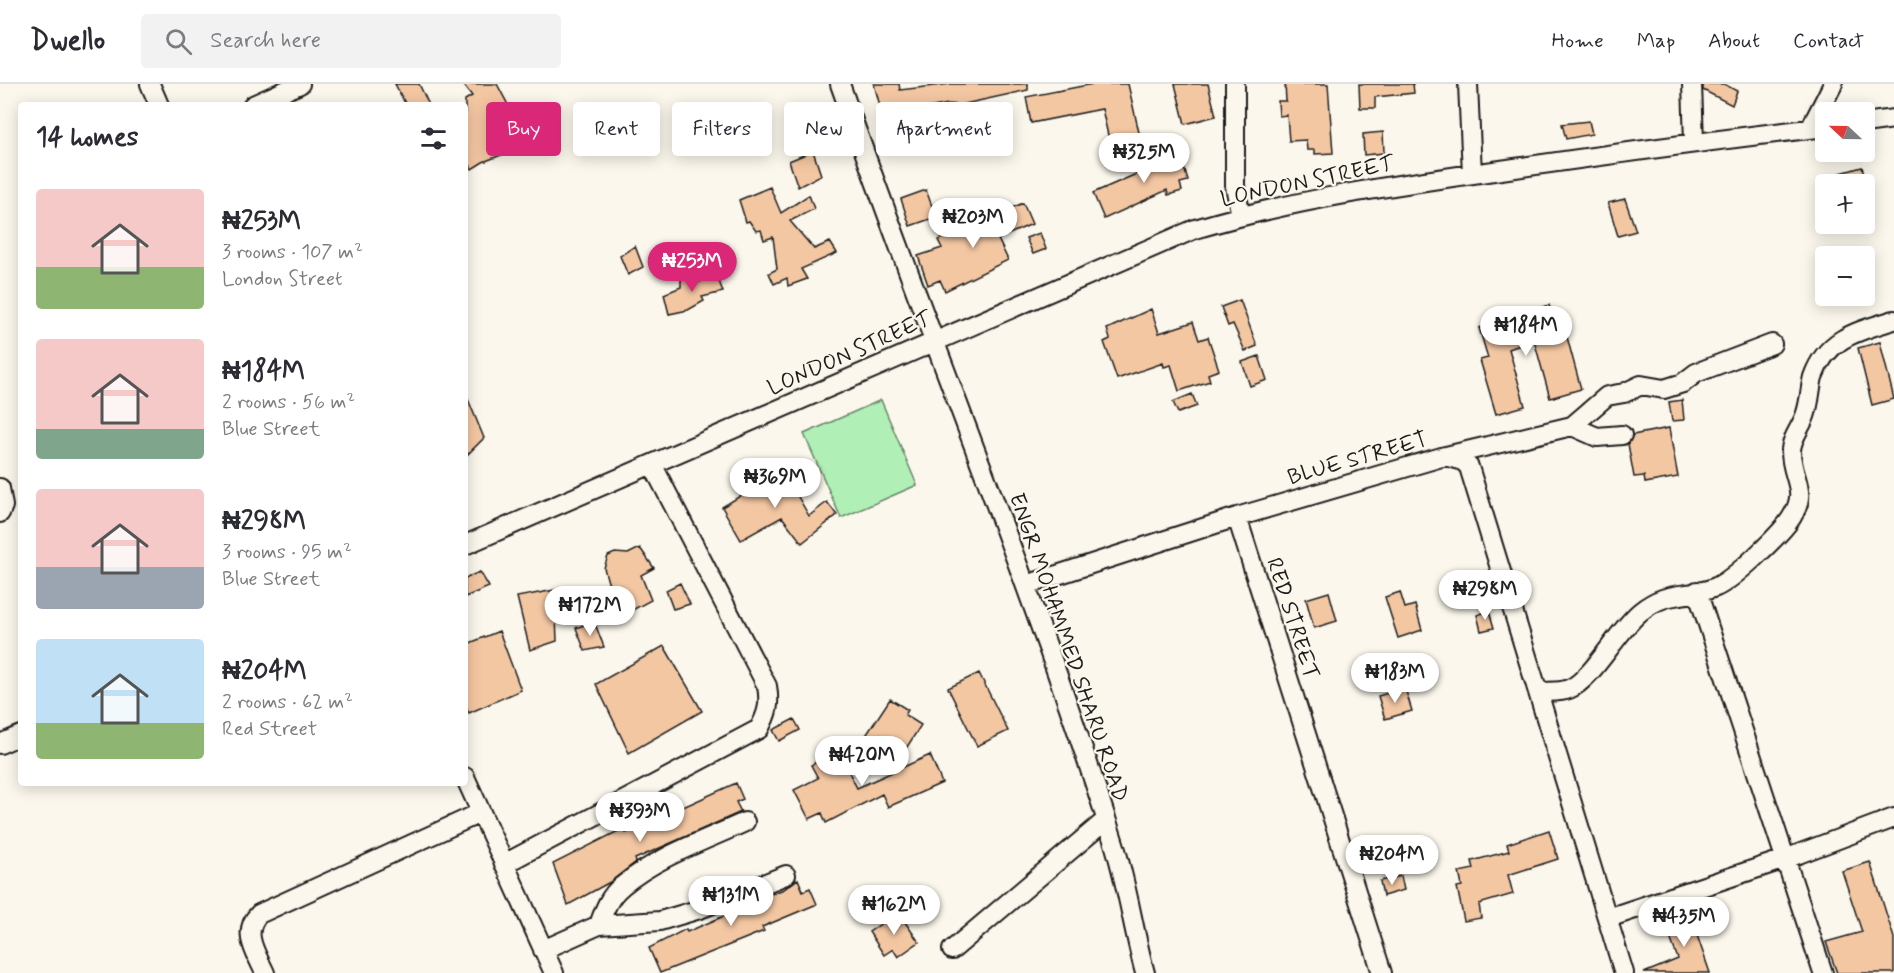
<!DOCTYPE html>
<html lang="en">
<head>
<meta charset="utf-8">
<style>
  :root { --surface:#fff; --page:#f2f2f3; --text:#2b2b33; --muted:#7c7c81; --line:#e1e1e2; --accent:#db2777 }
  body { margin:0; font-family:Mynerve,sans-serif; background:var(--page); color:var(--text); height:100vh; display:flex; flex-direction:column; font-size:22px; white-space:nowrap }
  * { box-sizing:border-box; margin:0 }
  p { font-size:20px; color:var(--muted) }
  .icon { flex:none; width:33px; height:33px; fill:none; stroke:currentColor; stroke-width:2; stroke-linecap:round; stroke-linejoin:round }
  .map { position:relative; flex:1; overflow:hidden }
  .sheet { position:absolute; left:18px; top:18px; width:450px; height:684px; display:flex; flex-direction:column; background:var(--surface); border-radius:6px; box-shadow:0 3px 15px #0003 }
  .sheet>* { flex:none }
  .top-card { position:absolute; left:486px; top:18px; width:570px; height:54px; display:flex; gap:12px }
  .needle { width:39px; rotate:292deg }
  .fabs { position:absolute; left:1815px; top:18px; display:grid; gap:12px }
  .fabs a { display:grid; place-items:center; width:60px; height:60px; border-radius:6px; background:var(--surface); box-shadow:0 3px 15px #0003; font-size:30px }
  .price { position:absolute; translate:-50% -51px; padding:0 14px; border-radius:21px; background:#fff; color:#222; font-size:20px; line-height:39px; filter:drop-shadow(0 2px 3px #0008) }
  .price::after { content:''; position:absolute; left:50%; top:36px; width:18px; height:14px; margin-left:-9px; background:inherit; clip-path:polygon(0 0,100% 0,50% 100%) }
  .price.active { background:var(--accent); color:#fff }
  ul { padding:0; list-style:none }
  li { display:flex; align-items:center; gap:18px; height:150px; padding:0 18px }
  li span { display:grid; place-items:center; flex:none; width:168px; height:120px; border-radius:6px; color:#555 }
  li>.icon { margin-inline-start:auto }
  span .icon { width:72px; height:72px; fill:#fffc; stroke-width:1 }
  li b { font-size:26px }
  h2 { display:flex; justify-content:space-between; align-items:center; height:72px; padding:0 18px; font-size:26px }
  .tag { padding:0 21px; border-radius:6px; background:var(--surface); box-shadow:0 3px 15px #0003; font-size:21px; line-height:54px }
  .tag.active { background:var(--accent); color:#fff }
  header { display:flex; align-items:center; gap:36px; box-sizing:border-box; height:84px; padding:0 30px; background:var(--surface); border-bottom:2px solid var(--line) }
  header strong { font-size:28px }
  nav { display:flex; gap:33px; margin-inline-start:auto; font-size:21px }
  .search { width:420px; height:54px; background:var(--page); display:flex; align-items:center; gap:15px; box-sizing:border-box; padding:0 21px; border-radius:6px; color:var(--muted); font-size:22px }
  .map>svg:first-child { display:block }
  .green { fill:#b0efb6; stroke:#668669; stroke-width:1.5 }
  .building { fill:#f4c7a3; stroke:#1c1c1c; stroke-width:1.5 }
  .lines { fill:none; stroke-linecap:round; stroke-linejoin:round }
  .minor-casing { stroke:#1c1c1c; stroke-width:22 }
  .minor { stroke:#fbf7ec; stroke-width:18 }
  .labels { text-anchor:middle; stroke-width:4.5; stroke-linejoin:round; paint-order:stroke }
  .street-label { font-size:22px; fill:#1c1c1c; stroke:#fbf7ec }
</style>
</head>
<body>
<header>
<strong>Dwello</strong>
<div class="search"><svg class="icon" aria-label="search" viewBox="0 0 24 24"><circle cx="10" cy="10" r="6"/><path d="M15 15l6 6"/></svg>Search here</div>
<nav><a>Home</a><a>Map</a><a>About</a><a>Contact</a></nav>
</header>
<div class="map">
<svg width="1894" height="889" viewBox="0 0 1894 889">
  <rect width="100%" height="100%" fill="#fbf7ec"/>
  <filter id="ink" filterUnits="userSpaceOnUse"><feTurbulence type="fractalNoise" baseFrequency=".0167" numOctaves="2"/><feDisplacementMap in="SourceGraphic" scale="12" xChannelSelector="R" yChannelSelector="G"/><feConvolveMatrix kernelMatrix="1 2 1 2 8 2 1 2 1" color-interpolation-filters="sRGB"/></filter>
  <g filter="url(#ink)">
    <path class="green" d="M881 316 917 401 841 434 804 350Z"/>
    <path class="building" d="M395 0H419L429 21H406Z
      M463 0H497L526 55 504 70 483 78 472 85 465 71V16L472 12Z
      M874 0H899L900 6 951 0H1028V6L960 21 948 20 883 33Z
      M1093 0H1128L1140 53 1110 60 1102 25 1031 39 1026 13Z
      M1175 0H1208L1216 32 1185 40Z
      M1285 0H1328L1333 69 1315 70V66H1307L1306 56 1289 57 1287 31 1279 32 1278 17H1286Z
      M1359 0H1413L1414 9 1375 13V24H1360Z
      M1703 0H1724L1737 7 1732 21 1703 6Z
      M827 30 835 47 819 54 810 40Z
      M1589 37 1592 50 1566 55 1562 40Z
      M1383 48 1384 69 1364 71 1363 50Z
      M1178 64 1188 97 1180 99 1182 107 1168 111 1167 106 1104 135 1093 109 1150 84 1147 73Z
      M813 67 821 91 798 103 789 77Z
      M1862 83 1867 100H1840L1837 90Z
      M770 103 781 129 809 111 814 125 790 137 814 165 830 158 837 169 801 185 807 195 788 202 787 194 774 200 769 189 777 185 773 153 764 156 761 146 756 147 749 137 746 138 739 116Z
      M926 106 936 133 910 142 901 115Z
      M1625 115 1636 147 1618 152 1608 119Z
      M1023 119 1032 140 998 155 1008 176 945 207 940 196 928 201 918 172 942 164 938 156Z
      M1040 149 1046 165 1033 170 1026 154Z
      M635 162 643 183 628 191 620 172Z
      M716 189 723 208 702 213 704 217 688 226 669 230 664 210 681 203V194L693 190 697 199Z
      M1240 216 1257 262 1245 267 1233 240 1228 242 1221 223Z
      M1549 221 1561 255 1567 253 1581 305 1550 314 1534 256 1509 265 1525 322 1496 330 1480 276 1488 274 1479 244Z
      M1151 225 1159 249 1193 238 1199 256 1208 253 1219 286 1208 290 1210 297 1179 307 1171 281 1164 283 1163 279 1117 295 1104 258 1110 255 1107 245Z
      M1880 258 1894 315 1872 321 1858 264Z
      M1259 272 1267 296 1250 302 1242 278Z
      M465 308 484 354 465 373Z
      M1192 310 1197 322 1178 329 1173 318Z
      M1682 316 1684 336 1672 337 1669 318Z
      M1669 344 1678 393 1645 399 1644 392 1634 393 1628 360 1633 351Z
      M784 388 809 432 827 418 837 431 802 459 782 433 741 456 722 423 747 408 743 402 764 390 768 398Z
      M640 464 654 484 641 491 651 516 627 529 616 526 604 484 608 472 615 469 628 470Z
      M480 488 489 503 465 513V494Z
      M680 499 690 520 673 525 666 506Z
      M555 506 557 557 530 566 517 513Z
      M1329 508 1337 537 1314 544 1306 515Z
      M1400 508 1405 524 1415 521 1422 546 1398 554 1385 513Z
      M1489 527 1494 544 1481 547 1477 531Z
      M594 537 604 563 585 567 576 544Z
      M499 547 521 606 469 629 465 620V561Z
      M664 562 702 627 629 669 596 600Z
      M979 589 1008 647 977 662 948 604Z
      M1405 604 1412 627 1385 635 1378 612Z
      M890 615 908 626 905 631 921 641 900 674 865 653Z
      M794 635 800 646 779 657 773 646Z
      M830 671 834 680 843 676 857 704 930 671 942 699 888 723 882 710 826 739 822 729 809 735 794 706 818 694 811 681Z
      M736 699 743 715 736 718 741 728 635 775 636 778 610 798 568 821 553 780 624 744 626 749Z
      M1549 746 1558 775 1508 791 1513 810 1479 820 1481 834 1464 837 1457 803 1462 802 1459 788 1474 785 1472 777 1509 767 1507 760Z
      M1870 778 1894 854V889H1837L1826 858 1862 848 1842 787Z
      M1401 792 1404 806 1383 812 1380 797Z
      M798 795 803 807 810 804 817 820 762 843 764 847 660 889 649 864 686 845 687 848 731 829 730 826 784 805Z
      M898 828 919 858 898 873 893 865 884 871 869 848Z
      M1689 828 1710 889H1644L1678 875 1664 837Z"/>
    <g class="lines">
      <g class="minor-casing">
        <path id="minor" d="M150 0 159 21
          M840 0C929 253 1032 501 1113 756 1127 799 1133 845 1145 889
          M1235 0V102L1241 132
          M1468 0 1472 90
          M1692 0 1694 58
          M253 21 300 0
          M1864 39 1894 35
          M1810 45 1833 0
          M1572 342 1597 353 1622 351
          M1446 372 1572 342 1607 312 1624 309 1641 301 1664 305 1683 299 1696 289 1772 260
          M0 404 3 422 0 429
          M1237 433 1382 889
          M465 461 1195 145C1299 114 1408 99 1515 84 1619 69 1722 55 1826 43
          M1026 501 1237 433 1445 372 1463 377 1469 383 1624 889
          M1697 507 1823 889
          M1538 608C1548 607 1560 609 1569 605 1592 596 1618 546 1640 528 1668 505 1686 515 1716 503 1734 495 1774 456 1787 440 1812 407 1791 397 1791 367 1791 354 1803 341 1806 329 1810 317 1810 305 1813 293 1827 253 1859 247 1894 236
          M0 660 21 651
          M465 693 554 889
          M504 780 759 645C768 629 770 619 767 602L652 380
          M1608 834 1785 775 1894 734
          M599 841C604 827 609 812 622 802 656 773 704 757 745 738
          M543 866 599 841 660 837 700 825 786 791
          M952 866 1106 736
          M265 889C256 869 241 848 259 830L480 729"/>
      </g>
      <use href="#minor" class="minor"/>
    </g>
  </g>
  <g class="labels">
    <g class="street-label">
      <text transform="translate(1307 96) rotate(-12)" y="8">LONDON STREET</text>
      <text transform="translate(849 268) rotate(-24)" y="8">LONDON STREET</text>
      <text transform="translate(1357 373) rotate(-16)" y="8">BLUE STREET</text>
      <text transform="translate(1294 534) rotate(72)" y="8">RED STREET</text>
      <text transform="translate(1070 563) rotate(71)" y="8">ENGR MOHAMMED SHARU ROAD</text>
    </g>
  </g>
</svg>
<div class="fabs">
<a><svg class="needle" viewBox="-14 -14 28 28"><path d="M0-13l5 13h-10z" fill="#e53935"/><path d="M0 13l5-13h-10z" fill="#7c7c81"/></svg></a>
<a>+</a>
<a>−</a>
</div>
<b class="price" style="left:1144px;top:100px">₦325M</b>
<b class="price" style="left:973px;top:165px">₦203M</b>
<b class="price active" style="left:692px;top:209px">₦253M</b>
<b class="price" style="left:1526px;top:273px">₦184M</b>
<b class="price" style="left:775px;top:425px">₦369M</b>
<b class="price" style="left:1485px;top:537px">₦298M</b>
<b class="price" style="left:590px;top:553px">₦172M</b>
<b class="price" style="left:1395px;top:620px">₦183M</b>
<b class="price" style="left:862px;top:703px">₦420M</b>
<b class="price" style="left:640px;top:759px">₦393M</b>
<b class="price" style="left:1392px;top:802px">₦204M</b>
<b class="price" style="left:731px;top:843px">₦131M</b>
<b class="price" style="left:894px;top:852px">₦162M</b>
<b class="price" style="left:1684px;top:864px">₦435M</b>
<div class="top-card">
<a class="tag active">Buy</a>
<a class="tag">Rent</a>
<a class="tag">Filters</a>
<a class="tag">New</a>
<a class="tag">Apartment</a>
</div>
<section class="sheet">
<h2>14 homes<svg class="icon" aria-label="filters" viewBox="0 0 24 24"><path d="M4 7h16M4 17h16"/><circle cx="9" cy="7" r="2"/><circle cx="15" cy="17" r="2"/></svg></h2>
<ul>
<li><span style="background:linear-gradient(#f6c9c9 65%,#8fb573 0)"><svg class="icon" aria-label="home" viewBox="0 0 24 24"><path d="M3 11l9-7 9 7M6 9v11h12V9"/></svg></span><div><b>₦253M</b><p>3 rooms · 107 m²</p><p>London Street</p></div></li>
<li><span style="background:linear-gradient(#f6c9c9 75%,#7fa58c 0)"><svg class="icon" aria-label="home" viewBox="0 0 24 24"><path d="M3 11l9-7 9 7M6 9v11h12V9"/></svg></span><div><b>₦184M</b><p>2 rooms · 56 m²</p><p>Blue Street</p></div></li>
<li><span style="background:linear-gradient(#f6c9c9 65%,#9aa5b1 0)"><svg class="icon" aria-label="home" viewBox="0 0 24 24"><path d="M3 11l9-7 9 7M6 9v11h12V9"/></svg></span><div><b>₦298M</b><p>3 rooms · 95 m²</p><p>Blue Street</p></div></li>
<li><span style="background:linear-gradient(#bfe0f5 70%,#8fb573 0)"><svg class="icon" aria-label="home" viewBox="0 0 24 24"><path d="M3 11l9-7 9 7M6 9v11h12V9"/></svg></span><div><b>₦204M</b><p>2 rooms · 62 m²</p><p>Red Street</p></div></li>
</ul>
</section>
</div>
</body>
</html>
